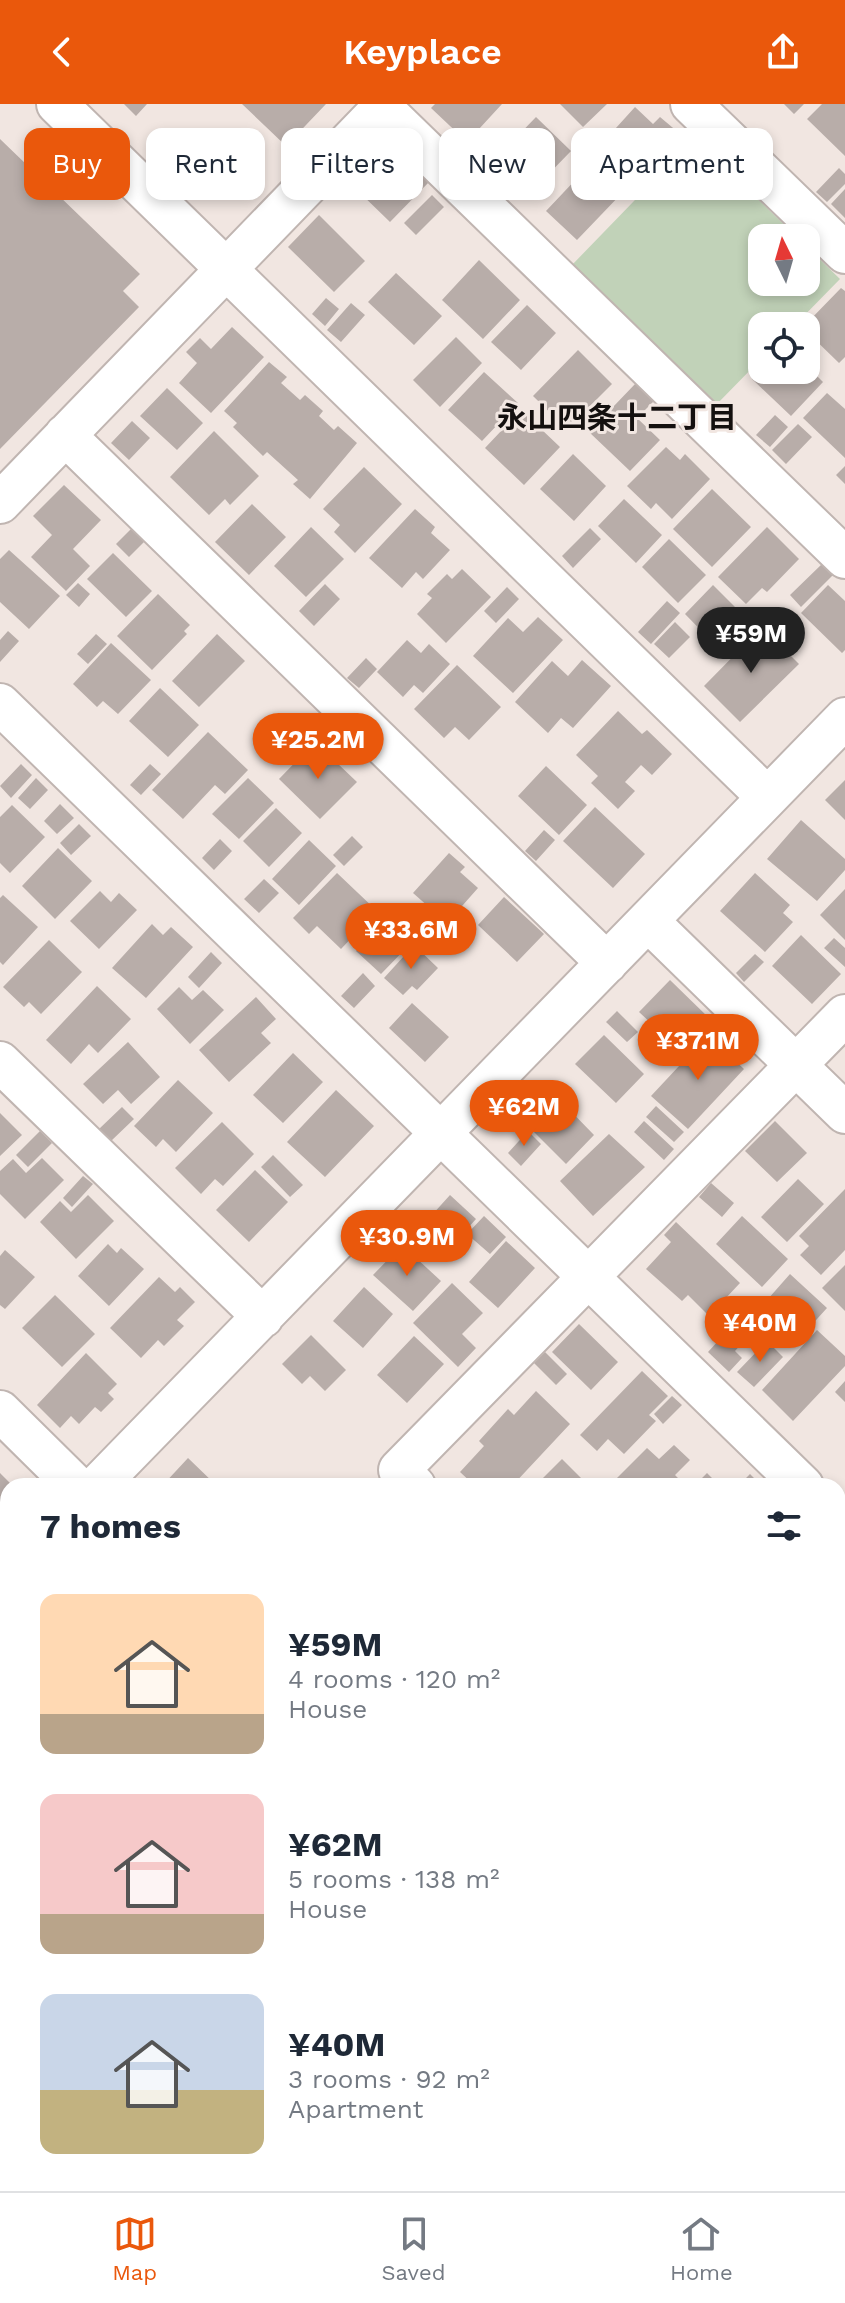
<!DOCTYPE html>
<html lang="en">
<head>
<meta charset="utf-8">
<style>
  :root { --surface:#fff; --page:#f6f6f7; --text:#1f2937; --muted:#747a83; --line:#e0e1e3; --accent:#ea580c }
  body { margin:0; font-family:"Work Sans","Noto Sans JP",sans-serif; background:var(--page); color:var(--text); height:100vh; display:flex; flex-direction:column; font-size:30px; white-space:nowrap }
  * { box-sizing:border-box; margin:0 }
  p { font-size:26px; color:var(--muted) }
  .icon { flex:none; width:44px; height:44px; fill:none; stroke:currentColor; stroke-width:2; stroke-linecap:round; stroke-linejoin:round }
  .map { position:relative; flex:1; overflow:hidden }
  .sheet { position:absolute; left:0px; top:1374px; width:846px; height:714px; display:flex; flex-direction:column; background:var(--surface); border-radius:24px 24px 0 0; box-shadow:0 4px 12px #0003 }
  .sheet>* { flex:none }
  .guide { position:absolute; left:24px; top:24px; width:798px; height:72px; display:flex; gap:16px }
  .needle { width:52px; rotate:355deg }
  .controls { position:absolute; left:748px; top:120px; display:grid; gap:16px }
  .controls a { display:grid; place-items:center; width:72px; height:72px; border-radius:16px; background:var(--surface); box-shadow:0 4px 12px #0003; font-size:40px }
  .price { position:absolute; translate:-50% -68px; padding:0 18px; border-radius:28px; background:var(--accent); color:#fff; font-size:26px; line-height:52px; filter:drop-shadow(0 2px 4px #0008) }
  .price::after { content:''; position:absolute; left:50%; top:48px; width:24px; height:18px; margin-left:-12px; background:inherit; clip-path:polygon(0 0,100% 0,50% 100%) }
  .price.selected { background:#222; color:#fff }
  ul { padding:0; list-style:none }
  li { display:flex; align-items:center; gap:24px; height:200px; padding:0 40px }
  li span { display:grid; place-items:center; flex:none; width:224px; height:160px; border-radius:16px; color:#555 }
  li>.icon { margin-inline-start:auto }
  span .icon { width:96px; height:96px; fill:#fffc; stroke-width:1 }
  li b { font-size:34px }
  h2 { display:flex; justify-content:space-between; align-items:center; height:96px; padding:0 40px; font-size:34px }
  .chip { padding:0 28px; border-radius:16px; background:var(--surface); box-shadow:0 4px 12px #0003; font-size:28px; line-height:72px }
  .chip.selected { background:var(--accent); color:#fff }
  header { display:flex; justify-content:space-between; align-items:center; height:104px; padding:0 40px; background:var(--accent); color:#fff; font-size:36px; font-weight:600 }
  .tabs { display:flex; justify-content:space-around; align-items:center; height:112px; border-top:2px solid var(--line); background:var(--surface); font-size:22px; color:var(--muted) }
  .tabs a { display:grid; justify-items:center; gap:4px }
  .tabs .selected { color:var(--accent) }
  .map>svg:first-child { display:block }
  .green { fill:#c1d2b8 }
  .building { fill:#b8ada9 }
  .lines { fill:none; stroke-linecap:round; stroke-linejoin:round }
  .minor-casing { stroke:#c0b5b1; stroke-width:44 }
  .minor { stroke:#fff; stroke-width:40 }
  .labels { text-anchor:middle; stroke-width:6; stroke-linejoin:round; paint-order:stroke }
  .neighbourhood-label { font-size:30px; font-weight:bold; fill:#14100f; stroke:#f1e6e1 }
</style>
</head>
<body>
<header><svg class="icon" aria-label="back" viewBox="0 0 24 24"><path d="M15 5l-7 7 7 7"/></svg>Keyplace<svg class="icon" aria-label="share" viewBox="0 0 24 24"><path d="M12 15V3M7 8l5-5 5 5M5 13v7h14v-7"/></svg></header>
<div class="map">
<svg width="845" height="2087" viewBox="0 0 845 2087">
  <rect width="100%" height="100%" fill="#f1e6e1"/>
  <path class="green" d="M695 34 798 134H762V178H806V142L840 175 794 222H762V254L716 301 572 161Z"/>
  <path class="building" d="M124 0H147L136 12Z
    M242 0H326L286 42Z
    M435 0H502L467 38 431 4Z
    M560 0H607L583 23Z
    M784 0H804L794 10Z
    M822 0H845V52L807 15Z
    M635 3 653 20 660 13 685 34 660 62 644 47 623 70 596 46Z
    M536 13 571 47 537 82 519 65 525 58 508 42Z
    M487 26 498 36 479 57 468 46Z
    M0 35 140 170 123 187 139 203 0 345Z
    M395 45 429 78 390 118 356 85Z
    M839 64 845 70V80L827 98 816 88Z
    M599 65 623 88 577 136 546 107 580 71 587 78Z
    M845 85V114L831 100Z
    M432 91 444 103 416 131 404 119Z
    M319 111 365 157 334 188 288 143Z
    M479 156 520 196 483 235 442 196Z
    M396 169 442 212 414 241 368 198Z
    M841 184 845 187V253L839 259 806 227V220Z
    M326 194 339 205 325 222 312 210Z
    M351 199 365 211 341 238 327 226Z
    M527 201 556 229 521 266 491 238Z
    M232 223 264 253 211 309 179 279 197 259 186 248 200 234 211 245Z
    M456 233 482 259 440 303 413 276Z
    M578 246 612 280 567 325 533 292Z
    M269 258 287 273 281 279 300 296 305 291 323 307 319 312 334 326 338 322 357 339 310 395 293 380 298 376 267 348 263 352 233 323 237 319 224 307Z
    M806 261 823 278 791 312 752 275 761 266H806Z
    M484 268 518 299 482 337 448 306Z
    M636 279 655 296 637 314 660 336 630 367 589 328Z
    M167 284 203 319 177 346 140 312Z
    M827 289 845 305V354L803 314Z
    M521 306 560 343 524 381 485 344Z
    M775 311 788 323 770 343 756 331Z
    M132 317 150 334 129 356 111 339Z
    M798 320 812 333 786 360 772 346Z
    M214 327 259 372 230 401 225 395 209 411 170 373Z
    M666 343 680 356 685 350 710 375 672 415 656 399 651 405 627 382Z
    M573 350 606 382 574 417 540 385Z
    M845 362V380L836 371Z
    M364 363 402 400 355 449 334 428 340 421 323 405Z
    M64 381 101 416 73 445 90 462 66 487 31 453 52 431 33 412Z
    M712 385 751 423 712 463 673 425Z
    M624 395 662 431 636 459 598 422Z
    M252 400 286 433 249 471 215 438Z
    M415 405 435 423 431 429 450 446 423 475 416 468 402 484 369 454Z
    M311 423 344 455 306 493 274 462Z
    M767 423 799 455 767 488 762 484 746 500 718 473Z
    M132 424 145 437 129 453 116 440Z
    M590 424 601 435 573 464 562 452Z
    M669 435 706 471 678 499 642 463Z
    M9 446 60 492 29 525 0 498V455Z
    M113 449 152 487 126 513 87 475Z
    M822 460 833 471 801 503 790 491Z
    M462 465 491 493 446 539 417 510 432 494 427 490 447 470 452 475Z
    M78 479 90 490 79 503 66 491Z
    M325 480 340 495 314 522 299 507Z
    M713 481 752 520 723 549 685 510Z
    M828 481 845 497V546L842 549 801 509Z
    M507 483 519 495 496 519 484 507Z
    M158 490 190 521 184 527 187 530 152 566 117 532Z
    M667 497 680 509 651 540 638 528Z
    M538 513 563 536 513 589 473 552 508 514 523 528Z
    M675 518 690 533 669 554 654 540Z
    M762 523 799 560 740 618 704 582Z
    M8 527 19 537 0 558V536Z
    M96 530 107 540 88 560 77 550Z
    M217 530 245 557 199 603 172 577Z
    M407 536 421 549 429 540 450 560 423 589 414 581 403 593 377 568Z
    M111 539 151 576 118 610 103 597 97 603 73 580Z
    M366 554 377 565 359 584 347 574Z
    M582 556 611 582 573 624 561 614 548 629 515 598 552 557 568 572Z
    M457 561 501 603 469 636 455 623 444 634 414 605Z
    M160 584 199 621 168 653 129 617Z
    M618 607 642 630 647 626 672 650 652 671 641 661 625 678 635 687 618 705 591 679 598 672 576 651Z
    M208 628 248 666 225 690 215 681 183 715 152 686Z
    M315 638 357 678 320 715 279 675Z
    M21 660 32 671 11 694 0 682Z
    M150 660 161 670 141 691 130 681Z
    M546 662 587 701 559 731 518 692Z
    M36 674 48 686 30 705 18 694Z
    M248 674 274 699 239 735 212 710Z
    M845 676V716L825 696Z
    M60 700 74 714 57 730 44 717Z
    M12 701 45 733 10 769 0 759V713Z
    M595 703 645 750 613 784 563 737Z
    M276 704 302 729 269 763 243 737Z
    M801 716 845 755V766L817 797 767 755Z
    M79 720 91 732 71 751 60 739Z
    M544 726 555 736 536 757 525 747Z
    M352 732 363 743 344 762 333 751Z
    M220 735 232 747 214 766 202 754Z
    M309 736 336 762 299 801 272 775Z
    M58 744 92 777 55 815 22 782Z
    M449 749 465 763 460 768 478 784 447 819 413 789Z
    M337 769 377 807 341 845 317 822 309 830 293 814Z
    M755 769 790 801 783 809 793 818 765 848 720 807Z
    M264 775 279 789 259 809 244 795Z
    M845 785V836L820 811Z
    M100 787 111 798 119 789 137 806 99 845 70 817Z
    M3 791 38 823 3 861 0 858V794Z
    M504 793 544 830 517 858 478 821Z
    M388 814 413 837 381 870 356 847Z
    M152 820 163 831 171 823 193 843 146 894 112 864Z
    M801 831 841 870 812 900 772 862Z
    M834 834 845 844V863L824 844Z
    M49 836 82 868 41 910 29 898 24 903 3 883Z
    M414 841 438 864 417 886 412 882 403 891 384 874Z
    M211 848 222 859 199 884 188 873Z
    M755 850 764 858 744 878 736 869Z
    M363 869 375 882 354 904 341 892Z
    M670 876 709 914 687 936 677 926 668 935 639 908Z
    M97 882 131 915 98 949 89 940 71 960 46 936Z
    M179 883 192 896 203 886 224 906 190 940 157 905Z
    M256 893 276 915 261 929 271 939 229 978 199 946Z
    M412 899 449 933 425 958 389 924Z
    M617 907 638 928 627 938 606 918Z
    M604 931 644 970 616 999 575 960Z
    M708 931 744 965 688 1025 651 992Z
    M128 938 160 973 131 1000 118 986 103 1000 83 980Z
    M293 949 323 978 283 1019 253 991Z
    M178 976 213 1009 176 1048 163 1035 156 1043 134 1022Z
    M336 986 374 1022 325 1073 287 1038Z
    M557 993 594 1031 566 1060 528 1022Z
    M656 1002 684 1028 674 1038 646 1013Z
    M122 1003 134 1015 111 1037 99 1025Z
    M0 1009 22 1031 0 1052Z
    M644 1017 674 1045 664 1056 634 1028Z
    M775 1017 807 1049 777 1078 745 1047Z
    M222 1018 254 1050 223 1082 215 1075 201 1090 175 1064Z
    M40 1027 52 1039 28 1063 16 1051Z
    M528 1027 541 1040 521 1062 508 1049Z
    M609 1030 645 1063 593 1112 560 1077Z
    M273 1051 303 1081 290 1093 261 1063Z
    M42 1054 64 1076 25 1115 0 1090V1067L13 1055 26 1069Z
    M255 1066 288 1098 249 1138 216 1106Z
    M83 1072 93 1080 72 1103 63 1094Z
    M798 1075 824 1100 787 1138 761 1113Z
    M711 1079 734 1099 722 1113 699 1093Z
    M845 1085V1146L821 1171 800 1151 809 1142 799 1132Z
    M88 1091 114 1117 76 1155 40 1118 60 1097 71 1108Z
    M450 1091 476 1115 439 1156 413 1132Z
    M484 1112 506 1133 490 1150 467 1130Z
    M742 1112 788 1155 762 1183 716 1140Z
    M676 1118 740 1179 709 1212 688 1191 682 1197 646 1165 671 1138 664 1131Z
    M506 1137 535 1164 498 1204 469 1178Z
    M108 1140 117 1149 121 1144 144 1165 109 1202 78 1172Z
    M402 1141 441 1177 413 1207 373 1171Z
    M5 1146 35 1173 5 1205 0 1201V1152Z
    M845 1161V1207L822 1184Z
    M790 1170 827 1204 797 1237 760 1204Z
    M159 1173 175 1188 180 1183 195 1198 177 1216 184 1222 164 1242 158 1236 141 1254 110 1224Z
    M452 1179 483 1209 462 1230 476 1244 458 1263 413 1219Z
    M364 1183 393 1210 363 1244 333 1217Z
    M55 1191 95 1230 62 1263 22 1224Z
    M579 1220 618 1258 591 1286 552 1248Z
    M731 1223 745 1236 735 1247 742 1254 729 1268 708 1248Z
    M817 1226 845 1252V1262L793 1317 762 1286Z
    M311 1231 346 1266 325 1287 310 1272 302 1280 282 1260Z
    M414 1232 444 1260 407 1299 377 1271Z
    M767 1237 783 1253 754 1283 737 1268Z
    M545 1248 567 1270 556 1281 534 1259Z
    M86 1249 117 1280 108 1289 114 1295 101 1308 95 1303 79 1320 71 1312 60 1324 37 1301Z
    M642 1267 668 1292 649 1311 656 1317 624 1350 608 1335 597 1347 580 1331Z
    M845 1277V1298L835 1288Z
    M536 1287 570 1320 512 1382H475L460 1368 484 1342 479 1337 508 1305 514 1311Z
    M672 1292 682 1301 663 1320 654 1310Z
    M674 1341 690 1356 675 1371 686 1382H609L647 1344 659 1355Z
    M188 1354 217 1382H162Z
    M562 1355 589 1382H535Z
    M0 1369 13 1382H8V1403L0 1411Z
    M707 1369 720 1382H694Z
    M750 1370 762 1382H738Z
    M0 1591 8 1598V1628L0 1621Z
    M838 1655 845 1662V1674L838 1681Z
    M8 1659V1691L0 1699V1668Z
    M0 1792 8 1799V1843L0 1852Z
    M838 1792 845 1799V1819L838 1812Z
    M838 1827 845 1834V1902L841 1906 838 1903Z
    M8 1953V1991L0 1983V1962Z
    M845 2049V2087H834L827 2080H838V2056Z
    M0 2070 8 2080 18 2087H0Z
    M90 2080H127L120 2087H91L87 2083Z
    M148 2080H198L205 2087H142Z
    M235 2080H261L254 2087H242Z
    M388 2080H434L442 2087H382Z
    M497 2080H579L572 2087H490Z"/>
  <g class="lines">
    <g class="minor-casing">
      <path id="minor" d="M57 0 767 693
        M691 0 845 149
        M382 4 845 454
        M65 331 607 859
        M0 399 386 0
        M0 600 803 1382
        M648 817 845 1009
        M0 958 263 1213
        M0 1307 76 1382
        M97 1382 845 614
        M415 1382 399 1366 845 911
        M838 1416 845 1423
        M0 1482 8 1474
        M838 1554 845 1547
        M0 1730 8 1738
        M838 2007 845 2000
        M0 2032 8 2040
        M49 2080 56 2087
        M679 2080 687 2087
        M314 2087 321 2080
        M631 2087 638 2080
        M760 2087 767 2080"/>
    </g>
    <use href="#minor" class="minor"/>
  </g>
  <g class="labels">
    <g class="neighbourhood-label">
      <text x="617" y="324">永山四条十二丁目</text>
    </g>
  </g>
</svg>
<div class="controls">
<a><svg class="needle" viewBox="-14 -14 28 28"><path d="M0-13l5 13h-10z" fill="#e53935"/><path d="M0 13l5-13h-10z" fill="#747a83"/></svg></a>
<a><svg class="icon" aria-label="locate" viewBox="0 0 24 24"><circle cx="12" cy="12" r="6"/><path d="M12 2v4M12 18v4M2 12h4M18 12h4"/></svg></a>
</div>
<b class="price selected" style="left:751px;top:571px">¥59M</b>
<b class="price" style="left:318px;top:677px">¥25.2M</b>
<b class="price" style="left:411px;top:867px">¥33.6M</b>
<b class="price" style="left:698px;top:978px">¥37.1M</b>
<b class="price" style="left:524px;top:1044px">¥62M</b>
<b class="price" style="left:407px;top:1174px">¥30.9M</b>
<b class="price" style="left:760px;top:1260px">¥40M</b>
<div class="guide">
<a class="chip selected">Buy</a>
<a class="chip">Rent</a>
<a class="chip">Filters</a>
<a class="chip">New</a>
<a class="chip">Apartment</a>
</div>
<section class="sheet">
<h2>7 homes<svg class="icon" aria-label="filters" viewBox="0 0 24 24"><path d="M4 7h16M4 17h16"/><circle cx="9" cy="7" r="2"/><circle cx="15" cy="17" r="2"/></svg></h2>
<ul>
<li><span style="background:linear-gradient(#ffd9b3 75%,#b9a48a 0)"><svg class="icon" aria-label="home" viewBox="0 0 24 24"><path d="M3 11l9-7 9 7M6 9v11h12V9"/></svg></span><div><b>¥59M</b><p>4 rooms · 120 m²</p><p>House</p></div></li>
<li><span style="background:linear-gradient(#f6c9c9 75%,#b9a48a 0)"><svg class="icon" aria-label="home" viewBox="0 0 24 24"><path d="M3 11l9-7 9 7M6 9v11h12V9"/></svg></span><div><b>¥62M</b><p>5 rooms · 138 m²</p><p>House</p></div></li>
<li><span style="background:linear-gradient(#c9d6e8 60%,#c2b280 0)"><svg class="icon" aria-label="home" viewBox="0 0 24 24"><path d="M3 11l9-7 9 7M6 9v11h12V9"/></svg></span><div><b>¥40M</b><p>3 rooms · 92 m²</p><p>Apartment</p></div></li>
</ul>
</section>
</div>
<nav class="tabs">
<a class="selected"><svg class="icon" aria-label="map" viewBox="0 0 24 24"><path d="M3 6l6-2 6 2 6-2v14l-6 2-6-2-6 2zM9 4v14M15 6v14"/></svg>Map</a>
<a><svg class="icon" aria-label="saved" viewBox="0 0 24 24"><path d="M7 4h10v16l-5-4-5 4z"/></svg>Saved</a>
<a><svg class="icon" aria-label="home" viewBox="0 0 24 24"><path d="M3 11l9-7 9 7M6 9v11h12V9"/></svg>Home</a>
</nav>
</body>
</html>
